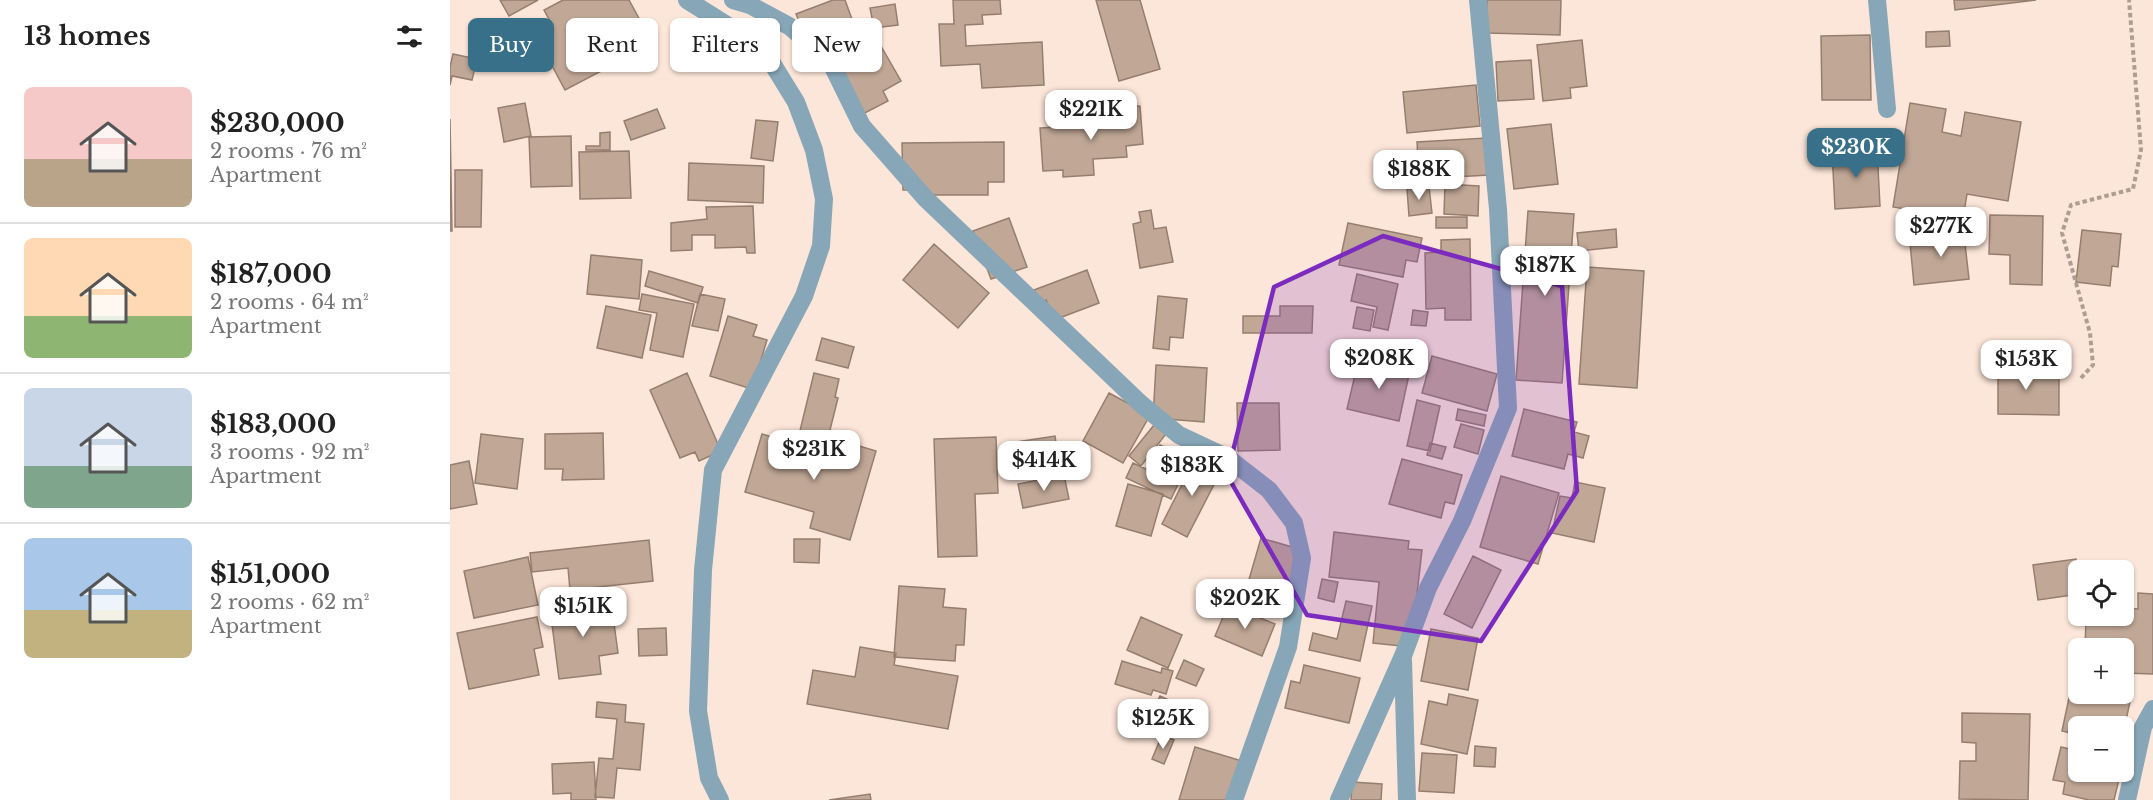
<!DOCTYPE html>
<html lang="en">
<head>
<meta charset="utf-8">
<style>
  :root { --surface:#fff; --page:#f6f6f6; --text:#222; --muted:#767676; --line:#e0e0e0; --accent:#38708a }
  body { margin:0; font-family:"Libre Baskerville",serif; background:var(--page); color:var(--text); height:100vh; display:flex; flex-direction:column; font-size:22px; white-space:nowrap }
  * { box-sizing:border-box; margin:0 }
  p { font-size:20px; color:var(--muted) }
  .icon { flex:none; width:33px; height:33px; fill:none; stroke:currentColor; stroke-width:2; stroke-linecap:round; stroke-linejoin:round }
  .map { position:relative; flex:1; overflow:hidden }
  .details { display:flex; flex-direction:column; background:var(--surface); width:450px }
  .details>* { flex:none }
  .hud { position:absolute; left:18px; top:18px; width:570px; height:54px; display:flex; gap:12px }
  .buttons { position:absolute; left:1618px; top:560px; display:grid; gap:12px }
  .buttons a { display:grid; place-items:center; width:66px; height:66px; border-radius:9px; background:var(--surface); box-shadow:0 2px 4px #0004; font-size:30px }
  .price { position:absolute; translate:-50% -51px; padding:0 14px; border-radius:12px; background:#fff; color:#222; font-size:20px; line-height:39px; filter:drop-shadow(0 2px 3px #0008) }
  .price::after { content:''; position:absolute; left:50%; top:36px; width:18px; height:14px; margin-left:-9px; background:inherit; clip-path:polygon(0 0,100% 0,50% 100%) }
  .price.on { background:var(--accent); color:#fff }
  ul { padding:0; list-style:none }
  li { display:flex; align-items:center; gap:18px; height:150px; padding:0 24px }
  li+li { border-top:2px solid var(--line) }
  li span { display:grid; place-items:center; flex:none; width:168px; height:120px; border-radius:9px; color:#555 }
  li>.icon { margin-inline-start:auto }
  span .icon { width:72px; height:72px; fill:#fffc; stroke-width:1 }
  li b { font-size:26px }
  h2 { display:flex; justify-content:space-between; align-items:center; height:72px; padding:0 24px; font-size:26px }
  .chip { padding:0 21px; border-radius:9px; background:var(--surface); box-shadow:0 2px 4px #0004; font-size:21px; line-height:54px }
  .chip.on { background:var(--accent); color:#fff }
  main { display:flex; flex:1; min-height:0 }
  .map>svg:first-child { display:block }
  .building { fill:#c0a796; stroke:#967e6f; stroke-width:1.5 }
  .lines { fill:none; stroke-linecap:round; stroke-linejoin:round }
  .path { stroke:#ae9d92; stroke-width:4; stroke-dasharray:4.5 3; stroke-linecap:butt }
  .minor { stroke:#87a6b7; stroke-width:18 }
  .marked { fill:#7b2cbf; fill-opacity:0.2; stroke:#7b2cbf; stroke-width:4.5; stroke-linejoin:round }
</style>
</head>
<body>
<main>
<section class="details">
<h2>13 homes<svg class="icon" aria-label="filters" viewBox="0 0 24 24"><path d="M4 7h16M4 17h16"/><circle cx="9" cy="7" r="2"/><circle cx="15" cy="17" r="2"/></svg></h2>
<ul>
<li><span style="background:linear-gradient(#f6c9c9 60%,#b9a48a 0)"><svg class="icon" aria-label="home" viewBox="0 0 24 24"><path d="M3 11l9-7 9 7M6 9v11h12V9"/></svg></span><div><b>$230,000</b><p>2 rooms · 76 m²</p><p>Apartment</p></div></li>
<li><span style="background:linear-gradient(#ffd9b3 65%,#8fb573 0)"><svg class="icon" aria-label="home" viewBox="0 0 24 24"><path d="M3 11l9-7 9 7M6 9v11h12V9"/></svg></span><div><b>$187,000</b><p>2 rooms · 64 m²</p><p>Apartment</p></div></li>
<li><span style="background:linear-gradient(#c9d6e8 65%,#7fa58c 0)"><svg class="icon" aria-label="home" viewBox="0 0 24 24"><path d="M3 11l9-7 9 7M6 9v11h12V9"/></svg></span><div><b>$183,000</b><p>3 rooms · 92 m²</p><p>Apartment</p></div></li>
<li><span style="background:linear-gradient(#a9c7e8 60%,#c2b280 0)"><svg class="icon" aria-label="home" viewBox="0 0 24 24"><path d="M3 11l9-7 9 7M6 9v11h12V9"/></svg></span><div><b>$151,000</b><p>2 rooms · 62 m²</p><p>Apartment</p></div></li>
</ul>
</section>
<div class="map">
<svg width="1703" height="800" viewBox="0 0 1703 800">
  <rect width="100%" height="100%" fill="#fce6d9"/>
  <path class="building" d="M50 0H88L59 16Z
    M113 0H179L203 44 115 90 84 32 101 23 94 10Z
    M383 0H395L406 30 360 48 346 14Z
    M503 0H550L551 14 532 15 533 24 515 25 516 46 592 42 594 85 532 88 530 64 491 66 489 24H504Z
    M646 0H690L710 69 669 81Z
    M1037 0H1111L1110 35 1036 33Z
    M1504 0H1586L1505 10Z
    M445 4 448 25 424 28 420 8Z
    M420 27 451 81 433 91 438 101 409 116 370 54Z
    M1499 31 1500 46 1476 47V32Z
    M1420 35 1421 100H1372L1371 36Z
    M1132 40 1137 86 1120 88 1121 98 1093 101 1087 45Z
    M3 54 27 59 22 80 2 76 0 85V67Z
    M1081 60 1084 99 1048 101 1046 62Z
    M1026 85 1030 126 957 133 953 92Z
    M75 103 81 136 54 142 48 108Z
    M1460 103 1496 109 1492 132 1511 136 1515 112 1571 122 1558 201 1517 194 1513 219 1443 207Z
    M690 106 693 144 676 146 677 157 643 159 644 175 613 177V170L593 171 590 128 641 125 640 109Z
    M207 109 215 128 181 140 174 121Z
    M0 119 2 231H0Z
    M306 120 328 122 323 161 301 158Z
    M1101 124 1108 184 1064 189 1057 129Z
    M160 132V150H136V146H150V133Z
    M121 136 122 186 81 187 79 137Z
    M1037 138 1039 175 969 179 967 142Z
    M554 142V182H538V195H474V190H453L452 143Z
    M1427 148 1430 206 1385 209 1382 151Z
    M179 151 181 198 130 199 129 152Z
    M239 163 314 166 313 203 238 200Z
    M5 170H32L31 227H5Z
    M995 184 1029 186 1028 216 994 214Z
    M979 187 982 213 959 216 957 189Z
    M303 206 305 253H297L296 247 265 248V235H242V250L221 251V223L257 219 256 207Z
    M701 210 704 229 716 227 723 262 690 268 683 224 691 222 689 212Z
    M1078 211 1124 214 1112 383 1066 380Z
    M1540 215 1593 216 1592 285 1560 284V255L1539 254Z
    M986 217H1017V228H986Z
    M559 218 577 267 541 279 523 231Z
    M898 223 972 238 967 262 956 260 953 277 889 265Z
    M1513 226 1519 279 1464 285 1460 243 1488 240 1487 228Z
    M1166 229 1167 247 1129 251 1127 233Z
    M1632 230 1671 234 1668 267 1662 266 1660 286 1626 282Z
    M1020 239 1021 320H995V308L976 309 975 253 991 252V240Z
    M484 244 539 293 508 328 453 280Z
    M141 255 192 260 189 299 137 294Z
    M1137 267 1194 271 1187 388 1129 384Z
    M637 270 649 303 604 320 596 300 589 303 584 290Z
    M199 271 253 287 248 303 195 286Z
    M907 274 948 284 938 330 923 327 927 307 901 301Z
    M192 294 244 304 233 357 200 350 207 313 189 310Z
    M250 294 275 299 268 331 242 326Z
    M708 296 737 299 733 338 720 337 719 350 703 348Z
    M156 306 201 315 192 358 147 348Z
    M830 306H863L862 333H793V316H830Z
    M907 307 924 310 920 331 903 328Z
    M963 310 978 312 976 326 961 325Z
    M278 316 307 325 303 336 317 340 302 389 260 376Z
    M372 338 404 347 398 368 366 360Z
    M982 356 1047 374 1037 411 972 393Z
    M909 358 960 370 949 421 897 409Z
    M1548 362H1583V377H1609V415L1548 414Z
    M706 365 757 368 754 422 703 418Z
    M237 373 271 451 249 461 245 452 230 458 200 390Z
    M364 373 389 379 385 397 388 398 375 450 347 443Z
    M659 393 700 415 673 463 633 441Z
    M967 400 990 406 980 451 957 446Z
    M787 403H829L830 450 788 451Z
    M1008 409 1036 415 1034 426 1006 420Z
    M1074 409 1127 422 1124 432 1139 436 1133 458 1118 454 1114 469 1062 456Z
    M1011 424 1034 430 1028 454 1004 447Z
    M704 425 716 434 691 466 679 456Z
    M153 433 154 479 112 480 113 469H95V434Z
    M31 434 73 439 67 489 25 483Z
    M312 434 385 456 389 440 426 451 400 540 360 528 364 512 295 492Z
    M605 436 610 470 566 477 560 443Z
    M546 437 548 493 525 494 527 556 488 557 484 439Z
    M980 443 996 447 992 459 977 455Z
    M710 445 740 459 721 499 676 478 683 463 698 470Z
    M746 457 771 471 737 537 712 524Z
    M952 459 1012 475 1004 504 995 502 991 518 939 504Z
    M19 461 27 504 0 509V465Z
    M614 475 619 499 573 508 568 484Z
    M1051 476 1109 493 1088 564 1030 547Z
    M1125 482 1155 488 1144 542 1102 533 1110 496 1122 498Z
    M678 484 713 494 701 536 666 526Z
    M884 532 959 541 958 549 972 550 961 647 923 643 929 582 879 577Z
    M811 538 856 551 843 595 798 583Z
    M344 539H370L369 563 344 562Z
    M199 540 203 581 120 590 118 568 82 572 80 553Z
    M1023 556 1051 570 1022 628 994 614Z
    M78 557 88 605 24 618 14 571Z
    M1626 559 1629 594 1588 600 1583 565Z
    M872 579 888 582 884 602 868 598Z
    M449 586 495 589 493 607 516 609 514 645H506L505 661 444 657Z
    M786 591 817 603 812 614 782 601Z
    M1688 593 1703 594V674L1674 673V648H1635L1636 620 1672 621 1674 608 1688 609Z
    M161 601 168 653 149 656 151 674 109 679 100 609Z
    M896 601 922 606 910 661 859 650 863 633 887 639Z
    M778 605 825 624 812 656 765 636Z
    M87 617 93 647 84 649 89 675 19 689 7 633Z
    M691 617 732 635 718 668 677 650Z
    M216 628 217 655 189 656 188 629Z
    M981 629 1028 638 1018 690 971 681Z
    M410 647 446 653 444 665 508 676 498 729 357 704 363 670 405 677Z
    M734 660 754 669 746 686 726 678Z
    M672 661 711 673 712 668 723 671 716 694 703 690 701 695 665 684Z
    M854 665 910 678 899 723 835 708 841 681 850 683Z
    M1623 679 1629 681V693H1674V690L1682 692 1674 730V726H1629V735L1612 731Z
    M999 694 1028 700 1017 754 971 744 979 701 997 705Z
    M710 696 734 707 724 727 701 716Z
    M147 702 176 705 175 722 194 724 190 770 167 768 164 798 145 797 149 758 163 759 167 719 146 717Z
    M1512 713 1580 714 1578 800 1509 799 1510 761H1526V743L1512 742Z
    M712 735 724 740 714 764 702 759Z
    M1025 746 1046 748 1045 767 1024 766Z
    M745 747 792 761 780 800H729Z
    M1611 747 1629 751V771H1671L1664 800H1639L1613 794 1615 782 1603 780Z
    M972 753 1007 755 1004 793 969 791Z
    M144 762 146 800H121V793L103 794 102 764Z
    M902 782 932 784 931 800H901Z
    M420 794 421 800H379Z"/>
  <g class="lines">
    <path class="path" d="M1631 378 1643 365 1640 333 1612 233 1621 205 1683 189 1691 150 1679 0"/>
    <path class="minor" d="M237 0 312 47 346 102 364 150 374 199 371 246 354 296 263 470 253 570 248 711 259 778 270 800
      M283 0 300 5 339 26 380 61 412 126 476 199 691 404 729 435 778 458 819 490 844 523 852 558 838 647 784 800
      M1427 0 1437 109
      M953 660 957 800
      M889 800 953 656 978 588 1012 521 1058 408 1048 209 1028 0
      M1677 800 1693 727 1703 709"/>
  </g>
  <path class="marked" d="M933 236 1112 286 1127 491 1031 641 857 615 777 475 824 287Z"/>
</svg>
<div class="buttons">
<a><svg class="icon" aria-label="locate" viewBox="0 0 24 24"><circle cx="12" cy="12" r="6"/><path d="M12 2v4M12 18v4M2 12h4M18 12h4"/></svg></a>
<a>+</a>
<a>−</a>
</div>
<b class="price" style="left:641px;top:141px">$221K</b>
<b class="price on" style="left:1406px;top:179px">$230K</b>
<b class="price" style="left:969px;top:201px">$188K</b>
<b class="price" style="left:1491px;top:258px">$277K</b>
<b class="price" style="left:1095px;top:297px">$187K</b>
<b class="price" style="left:929px;top:390px">$208K</b>
<b class="price" style="left:1576px;top:391px">$153K</b>
<b class="price" style="left:364px;top:481px">$231K</b>
<b class="price" style="left:594px;top:492px">$414K</b>
<b class="price" style="left:742px;top:497px">$183K</b>
<b class="price" style="left:795px;top:630px">$202K</b>
<b class="price" style="left:133px;top:638px">$151K</b>
<b class="price" style="left:713px;top:750px">$125K</b>
<div class="hud">
<a class="chip on">Buy</a>
<a class="chip">Rent</a>
<a class="chip">Filters</a>
<a class="chip">New</a>
</div>
</div>
</main>
</body>
</html>
